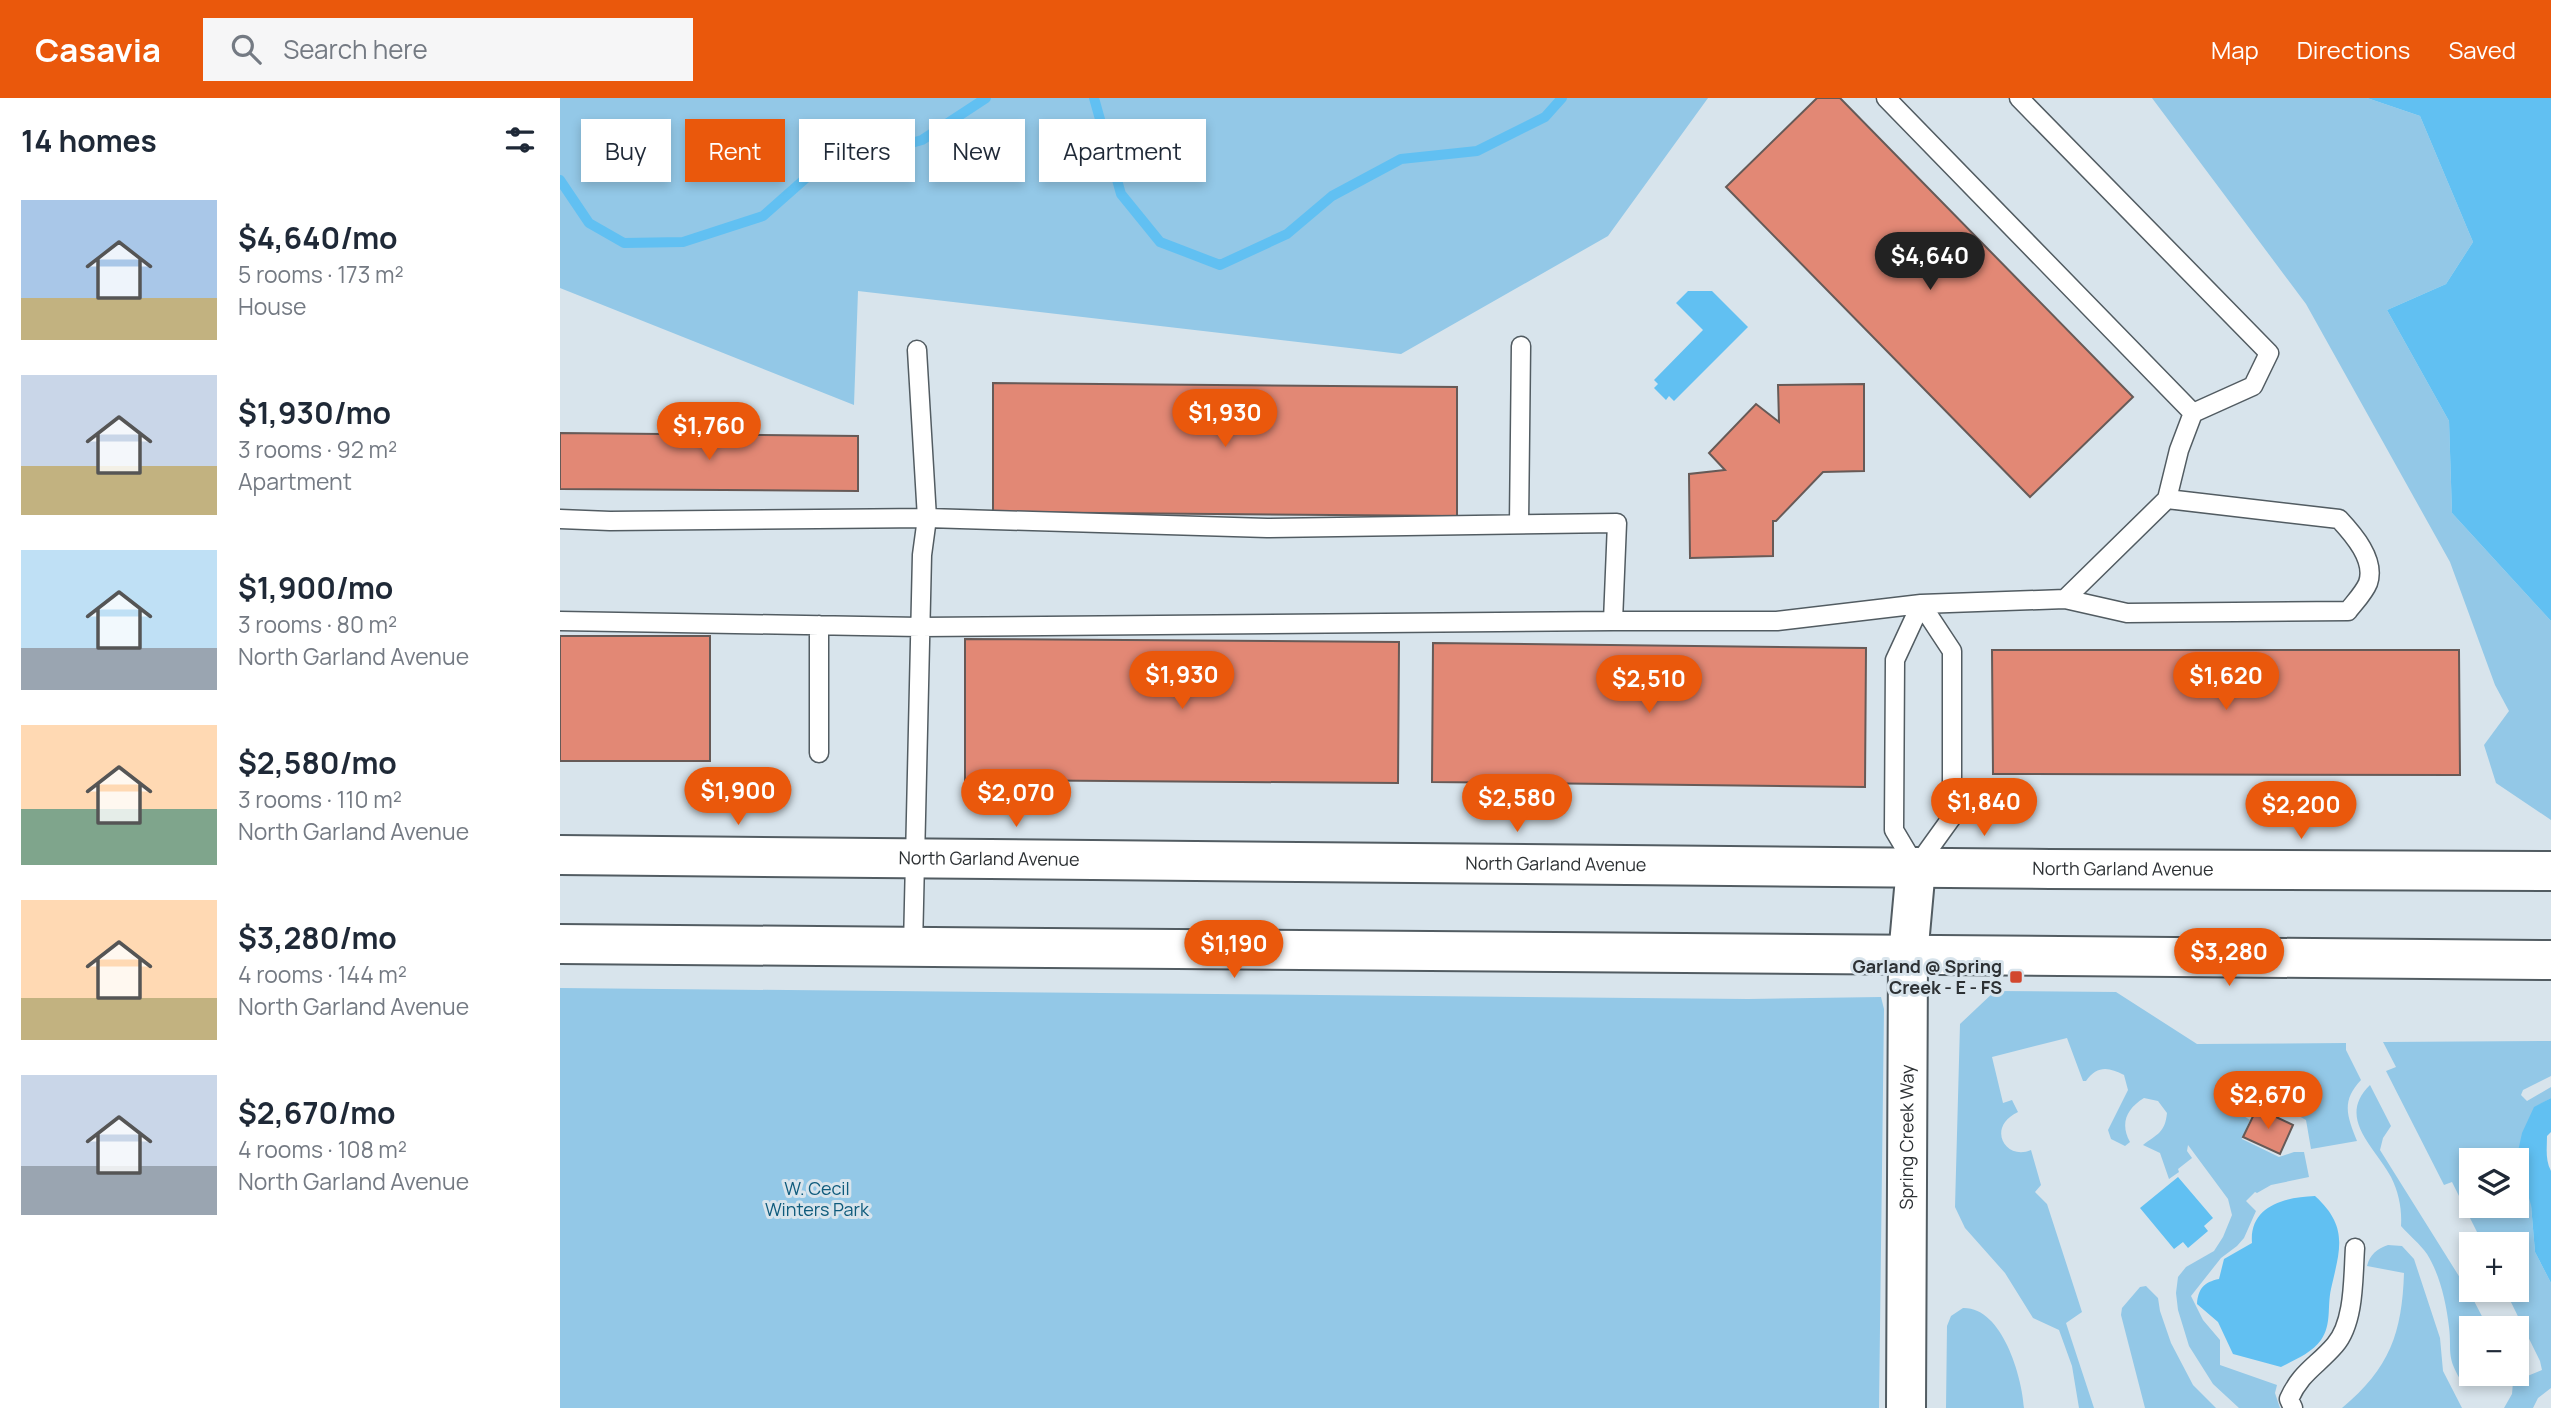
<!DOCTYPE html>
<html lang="en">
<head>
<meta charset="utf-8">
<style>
  :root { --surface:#fff; --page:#f6f6f7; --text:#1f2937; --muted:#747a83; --accent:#ea580c }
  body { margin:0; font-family:Manrope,sans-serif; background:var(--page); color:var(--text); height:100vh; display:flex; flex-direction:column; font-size:26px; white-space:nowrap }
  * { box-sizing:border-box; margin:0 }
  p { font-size:23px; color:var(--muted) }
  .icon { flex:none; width:38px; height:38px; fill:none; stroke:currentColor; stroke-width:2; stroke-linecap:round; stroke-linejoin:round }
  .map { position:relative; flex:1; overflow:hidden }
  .drawer { display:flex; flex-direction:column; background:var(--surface); width:560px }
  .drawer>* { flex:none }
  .banner { position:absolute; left:21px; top:21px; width:665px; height:63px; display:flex; gap:14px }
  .tools { position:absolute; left:1899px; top:1050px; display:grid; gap:14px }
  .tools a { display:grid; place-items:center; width:70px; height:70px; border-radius:0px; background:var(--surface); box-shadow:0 4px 10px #0003; font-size:35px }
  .price { position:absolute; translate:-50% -60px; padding:0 16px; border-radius:24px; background:var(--accent); color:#fff; font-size:23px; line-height:46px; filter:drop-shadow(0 2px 4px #0008) }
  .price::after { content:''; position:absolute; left:50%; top:42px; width:21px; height:16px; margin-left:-10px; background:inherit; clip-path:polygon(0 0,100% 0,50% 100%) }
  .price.on { background:#222; color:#fff }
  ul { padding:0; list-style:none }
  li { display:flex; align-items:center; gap:21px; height:175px; padding:0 21px }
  li span { display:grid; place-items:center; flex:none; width:196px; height:140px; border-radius:0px; color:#555 }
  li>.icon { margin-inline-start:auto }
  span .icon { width:84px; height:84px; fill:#fffc; stroke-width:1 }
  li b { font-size:30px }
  h2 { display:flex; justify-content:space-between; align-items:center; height:84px; padding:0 21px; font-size:30px }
  .chip { padding:0 24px; border-radius:0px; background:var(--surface); box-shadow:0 4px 10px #0003; font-size:24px; line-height:63px }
  .chip.on { background:var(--accent); color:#fff }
  header { display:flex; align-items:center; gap:42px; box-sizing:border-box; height:98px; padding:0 35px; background:var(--accent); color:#fff }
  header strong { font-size:33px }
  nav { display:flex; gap:38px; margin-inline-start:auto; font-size:24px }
  .search { width:490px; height:63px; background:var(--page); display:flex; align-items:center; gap:18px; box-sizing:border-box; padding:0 24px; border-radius:0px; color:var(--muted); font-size:26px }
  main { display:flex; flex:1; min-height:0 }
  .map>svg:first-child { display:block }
  .green { fill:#93c8e7; fill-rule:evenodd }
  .water { fill:#61c0f2 }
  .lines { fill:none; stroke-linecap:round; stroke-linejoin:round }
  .stream { stroke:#61c0f2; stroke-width:10 }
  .building { fill:#e28875; stroke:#665a57; stroke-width:2 }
  .lane-casing { stroke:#525c62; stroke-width:21 }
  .secondary-casing { stroke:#525c62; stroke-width:42 }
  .lane { stroke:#fff; stroke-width:18 }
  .secondary { stroke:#fff; stroke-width:38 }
  .poi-dot { fill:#d2472e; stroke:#d8e4ec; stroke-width:2.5 }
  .labels { text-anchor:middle; stroke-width:6; stroke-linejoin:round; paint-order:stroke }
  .street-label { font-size:18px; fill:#2d3134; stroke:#d8e4ec }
  .poi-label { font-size:18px; font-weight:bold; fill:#2d3134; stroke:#d8e4ec; text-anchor:end }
  .park-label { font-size:18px; fill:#0f5b7c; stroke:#d8e4ec }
</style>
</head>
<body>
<header>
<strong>Casavia</strong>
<div class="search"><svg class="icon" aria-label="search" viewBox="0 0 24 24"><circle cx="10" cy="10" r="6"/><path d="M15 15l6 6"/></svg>Search here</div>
<nav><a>Map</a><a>Directions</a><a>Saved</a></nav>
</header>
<main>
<section class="drawer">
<h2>14 homes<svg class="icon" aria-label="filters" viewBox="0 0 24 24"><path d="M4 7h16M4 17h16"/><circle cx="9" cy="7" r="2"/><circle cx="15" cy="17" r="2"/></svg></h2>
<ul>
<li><span style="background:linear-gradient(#a9c7e8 70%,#c2b280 0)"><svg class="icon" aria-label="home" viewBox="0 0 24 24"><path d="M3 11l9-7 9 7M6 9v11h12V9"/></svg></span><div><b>$4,640/mo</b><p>5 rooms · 173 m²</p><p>House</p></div></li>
<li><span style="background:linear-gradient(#c9d6e8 65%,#c2b280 0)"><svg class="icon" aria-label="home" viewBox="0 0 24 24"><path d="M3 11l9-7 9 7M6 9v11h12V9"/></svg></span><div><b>$1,930/mo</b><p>3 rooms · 92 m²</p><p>Apartment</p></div></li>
<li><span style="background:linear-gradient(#bfe0f5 70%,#9aa5b1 0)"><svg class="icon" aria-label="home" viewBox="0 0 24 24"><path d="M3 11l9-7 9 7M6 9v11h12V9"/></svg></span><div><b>$1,900/mo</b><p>3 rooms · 80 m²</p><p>North Garland Avenue</p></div></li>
<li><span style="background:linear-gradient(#ffd9b3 60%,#7fa58c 0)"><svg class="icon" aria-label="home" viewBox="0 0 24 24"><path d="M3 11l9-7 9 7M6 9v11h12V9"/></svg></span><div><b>$2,580/mo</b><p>3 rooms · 110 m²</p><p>North Garland Avenue</p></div></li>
<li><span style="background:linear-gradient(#ffd9b3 70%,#c2b280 0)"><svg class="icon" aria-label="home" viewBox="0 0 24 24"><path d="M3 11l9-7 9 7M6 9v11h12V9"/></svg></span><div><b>$3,280/mo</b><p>4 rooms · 144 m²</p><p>North Garland Avenue</p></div></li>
<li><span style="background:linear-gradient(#c9d6e8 65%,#9aa5b1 0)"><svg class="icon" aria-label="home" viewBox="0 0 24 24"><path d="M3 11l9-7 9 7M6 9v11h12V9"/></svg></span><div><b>$2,670/mo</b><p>4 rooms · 108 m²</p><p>North Garland Avenue</p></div></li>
</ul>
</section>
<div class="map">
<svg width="1991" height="1310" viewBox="0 0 1991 1310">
  <rect width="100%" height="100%" fill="#d8e4ec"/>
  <path class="green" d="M0 0H1148L1048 138 841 256 298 193 294 307 0 190Z
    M1592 0H1807L1860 18 1913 144 1886 186 1827 212 1889 323 1892 415 1991 523V722L1936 685 1924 647 1949 613 1935 587 1890 464 1746 206Z
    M0 890 1188 901 1321 899 1324 911 1319 1310H0Z
    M1435 893 1556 894 1637 946 1786 945V952L1801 982C1781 1003 1787 1018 1797 1043L1751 1051 1746 1022 1737 1017 1736 1014 1701 998H1687L1679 1015 1690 1022 1682 1041 1719 1059 1734 1054H1744L1749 1079 1711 1087 1697 1095 1695 1094 1686 1103 1696 1113 1684 1140 1677 1148 1661 1160 1631 1198 1643 1222 1660 1242V1267L1717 1287 1715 1295 1720 1310H1679L1653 1286 1629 1248 1618 1212 1616 1195 1618 1179 1626 1169 1654 1153 1663 1139 1672 1117 1668 1101 1628 1047 1627 1053 1632 1060 1618 1071 1619 1074 1609 1081 1600 1055 1583 1047C1597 1036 1605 1035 1607 1015L1598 1003 1584 1000C1566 1011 1560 1026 1570 1044L1565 1048 1551 1041 1548 1032 1568 992 1564 977C1549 969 1537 967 1526 983H1523L1507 940 1432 959 1443 1005 1452 1002 1458 1014C1426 1029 1445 1063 1471 1052L1481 1087 1475 1094 1487 1106 1522 1214 1506 1225 1534 1310H1519L1512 1268 1499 1232 1473 1220 1445 1175 1405 1130 1395 1109 1400 926Z
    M1991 943V978L1963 992 1961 997 1967 1003 1991 989V1000L1974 1010 1971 1107 1975 1154 1991 1185V1290L1978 1300 1973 1310H1944L1952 1296 1953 1284 1982 1272 1980 1263 1945 1192H1956V1146H1923L1892 1084 1884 1087 1826 973 1836 969 1823 944ZM1911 1062H1956V1108H1911Z
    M1810 987 1831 1028 1823 1040 1820 1052 1912 1199 1928 1230H1911V1276H1929C1921 1284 1911 1282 1900 1281 1886 1257 1892 1253 1889 1229 1886 1204 1880 1177 1867 1156 1860 1146 1849 1137 1841 1128 1842 1111 1839 1095 1831 1079 1815 1049 1776 1020 1810 987Z
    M1828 1147 1842 1148 1854 1161 1880 1240 1883 1273 1902 1310H1782C1830 1270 1842 1235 1844 1175L1807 1168C1810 1156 1817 1151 1828 1147Z
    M1586 1188 1598 1200 1600 1213 1611 1245 1633 1287 1656 1310H1585L1561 1217 1562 1210 1580 1189Z
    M1403 1210C1442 1209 1462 1278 1464 1310H1386L1387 1228 1391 1218Z"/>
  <path class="water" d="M1807 0H1991V523L1892 415 1889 323 1827 212 1886 186 1913 144 1860 18Z
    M1128 193H1152L1188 229 1114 303 1109 298 1106 302 1094 290 1098 286 1094 282 1143 232 1116 205Z
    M1991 1000V1034L1987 1038C1987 1050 1985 1062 1991 1073V1185L1975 1154 1971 1107 1957 1058 1962 1035 1974 1009Z
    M1618 1079 1653 1120 1644 1128 1648 1133 1628 1150 1623 1144 1614 1151 1580 1110Z
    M1755 1098C1789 1129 1780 1151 1771 1191 1767 1209 1772 1226 1761 1242 1752 1255 1734 1262 1721 1269L1673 1256 1658 1224 1637 1206C1638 1191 1644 1184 1659 1181L1664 1161 1692 1145C1689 1108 1725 1099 1755 1098Z"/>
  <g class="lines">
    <path class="stream" d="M534 0 561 96 600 144 660 167 727 136 772 98 841 61 917 53 985 19 1002 0
      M0 82 29 125 64 145 123 144 203 118 255 72 362 42 426 0"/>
  </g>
  <path class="building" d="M1257 0H1280L1573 299 1470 399 1166 89Z
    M433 285 897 289V418L433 414Z
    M1304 286V373L1263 374 1216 423H1213V458L1130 460 1129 376 1165 372 1149 355 1196 306 1219 324 1218 287Z
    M0 335 298 338V393L0 391Z
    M0 538H150V663H0Z
    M405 541 839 544 838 685 405 682Z
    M873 545 1306 550 1305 689 872 684Z
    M1432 552H1899L1900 677 1433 676Z
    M1697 1010 1733 1027 1720 1056 1683 1039Z"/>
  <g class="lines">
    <g class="lane-casing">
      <path id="lane" d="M1326 0 1633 315 1619 352 1607 401
        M1459 0 1709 255 1693 288 1633 315
        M0 421 50 423 367 420 357 252
        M959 426 961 248
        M1361 506 1392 553V719L1356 769 1334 732 1335 562Z
        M0 523 360 529 1053 523
        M259 527V655
        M353 849 362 457 367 420 707 430 1057 425 1053 523H1217L1361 506 1505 501 1607 401 1779 421C1793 436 1816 462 1808 485 1804 495 1794 505 1788 513L1567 515 1505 501
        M1733 1310 1729 1301C1741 1274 1757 1268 1775 1247 1795 1224 1793 1178 1795 1150"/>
    </g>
    <g class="secondary-casing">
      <g id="secondary">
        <path id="s1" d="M0 757 1490 771 1991 773"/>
        <path d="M0 846 1991 862"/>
        <path id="s2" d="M1346 1310 1348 858 1356 769"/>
      </g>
    </g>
    <use href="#lane" class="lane"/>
    <use href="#secondary" class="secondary"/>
  </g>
  <rect class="poi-dot" x="1449" y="872" width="14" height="14" rx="3.5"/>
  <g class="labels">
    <g class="street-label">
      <text dy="6" stroke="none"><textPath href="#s1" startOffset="429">North Garland Avenue</textPath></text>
      <text dy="6" stroke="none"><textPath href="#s1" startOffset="996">North Garland Avenue</textPath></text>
      <text dy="6" stroke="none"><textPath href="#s1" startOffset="1563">North Garland Avenue</textPath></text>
      <text dy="6" stroke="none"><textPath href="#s2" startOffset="271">Spring Creek Way</textPath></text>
    </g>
    <g class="poi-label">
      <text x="1442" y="875">Garland @ Spring<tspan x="1442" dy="21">Creek - E - FS</tspan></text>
    </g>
    <g class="park-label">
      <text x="257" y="1097">W. Cecil<tspan x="257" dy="21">Winters Park</tspan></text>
    </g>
  </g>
</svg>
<div class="tools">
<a><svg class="icon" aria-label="layers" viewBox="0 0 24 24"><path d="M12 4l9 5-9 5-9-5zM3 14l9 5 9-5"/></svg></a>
<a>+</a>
<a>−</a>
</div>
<b class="price on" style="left:1370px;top:194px">$4,640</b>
<b class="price" style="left:665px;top:351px">$1,930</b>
<b class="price" style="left:149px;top:364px">$1,760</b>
<b class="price" style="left:622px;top:613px">$1,930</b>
<b class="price" style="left:1666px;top:614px">$1,620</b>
<b class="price" style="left:1089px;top:617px">$2,510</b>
<b class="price" style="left:178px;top:729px">$1,900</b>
<b class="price" style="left:456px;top:731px">$2,070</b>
<b class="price" style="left:957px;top:736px">$2,580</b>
<b class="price" style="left:1424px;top:740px">$1,840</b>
<b class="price" style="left:1741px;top:743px">$2,200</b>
<b class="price" style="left:674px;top:882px">$1,190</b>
<b class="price" style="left:1669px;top:890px">$3,280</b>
<b class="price" style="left:1708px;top:1033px">$2,670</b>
<div class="banner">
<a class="chip">Buy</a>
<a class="chip on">Rent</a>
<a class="chip">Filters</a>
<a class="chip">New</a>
<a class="chip">Apartment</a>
</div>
</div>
</main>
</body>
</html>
